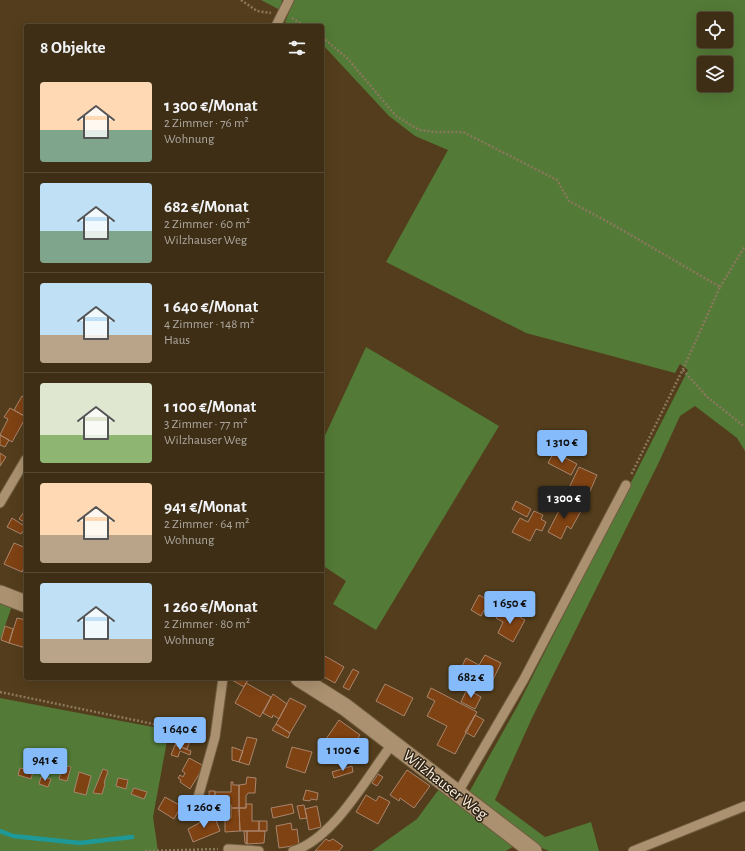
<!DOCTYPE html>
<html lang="de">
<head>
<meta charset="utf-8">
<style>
  :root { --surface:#3e2e15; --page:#493a22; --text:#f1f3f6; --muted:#ada8a0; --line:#574a34; --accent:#86bbfb }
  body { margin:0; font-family:"Alegreya Sans",sans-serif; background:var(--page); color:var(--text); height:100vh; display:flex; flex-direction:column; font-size:15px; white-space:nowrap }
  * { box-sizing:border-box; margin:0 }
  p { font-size:13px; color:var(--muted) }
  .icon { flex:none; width:22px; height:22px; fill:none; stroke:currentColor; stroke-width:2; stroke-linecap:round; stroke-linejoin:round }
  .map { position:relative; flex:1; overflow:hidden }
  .sheet { position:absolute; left:24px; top:24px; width:300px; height:656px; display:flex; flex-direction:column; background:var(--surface); border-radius:4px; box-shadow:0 4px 16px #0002,0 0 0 1px var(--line) }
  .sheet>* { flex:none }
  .controls { position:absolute; left:697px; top:12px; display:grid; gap:8px }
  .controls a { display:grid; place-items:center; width:36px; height:36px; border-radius:4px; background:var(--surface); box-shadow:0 4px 16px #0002,0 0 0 1px var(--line); font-size:20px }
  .price { position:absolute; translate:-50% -34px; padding:0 9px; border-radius:4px; background:var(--accent); color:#111; font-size:13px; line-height:26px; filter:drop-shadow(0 1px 2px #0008) }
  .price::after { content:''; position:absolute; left:50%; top:24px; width:12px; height:9px; margin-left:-6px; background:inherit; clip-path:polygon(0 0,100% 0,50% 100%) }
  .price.active { background:#222; color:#fff }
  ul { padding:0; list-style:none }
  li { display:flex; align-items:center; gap:12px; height:100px; padding:0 16px }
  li+li { border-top:1px solid var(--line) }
  li span { display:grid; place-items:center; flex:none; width:112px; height:80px; border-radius:4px; color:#555 }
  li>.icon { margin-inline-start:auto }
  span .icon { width:48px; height:48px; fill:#fffc; stroke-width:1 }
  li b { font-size:17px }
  h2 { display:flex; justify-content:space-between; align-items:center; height:48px; padding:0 16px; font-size:17px }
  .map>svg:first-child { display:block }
  .green { fill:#537a37; fill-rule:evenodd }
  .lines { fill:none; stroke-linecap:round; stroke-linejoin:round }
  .stream { stroke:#1e9998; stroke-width:4.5 }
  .building { fill:#7e4213; stroke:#aa856d }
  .lane-casing { stroke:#6f5c3f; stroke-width:11 }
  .street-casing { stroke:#6f5c3f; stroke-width:19 }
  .path { stroke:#8b785c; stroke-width:2.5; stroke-dasharray:2 2; stroke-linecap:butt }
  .lane { stroke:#ab916f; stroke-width:9 }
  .street { stroke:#ab916f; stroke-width:17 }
  .labels { text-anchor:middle; stroke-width:3; stroke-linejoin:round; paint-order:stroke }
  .street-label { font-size:16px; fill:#fef0de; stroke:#302618 }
</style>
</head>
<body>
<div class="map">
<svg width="745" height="851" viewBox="0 0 745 851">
  <rect width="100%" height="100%" fill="#533d1c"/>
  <path class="green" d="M261 0H282L280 10Z
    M294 0H745V451L737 438 695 406 680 416 659 462 532 718 495 800 545 837 591 822 599 851H549L539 847 467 796 518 705 688 370 680 364 675 373 526 333 386 262 448 150 415 136 389 116 322 44V26H292L285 22ZM704 19H726V41H704ZM704 63H726V85H704Z
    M366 347 499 426 376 630 333 604 346 581 322 565V442Z
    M0 602 12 606 0 640Z
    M0 698 169 730 153 817 158 851H0Z
    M439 789 514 846 506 851H372L417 819Z"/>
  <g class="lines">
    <path class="stream" d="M0 831 13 836 80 843 132 837"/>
  </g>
  <path class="building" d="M22 396 26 399V417L14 410Z
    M10 408 26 417 12 442 0 435 8 419 4 417Z
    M0 435 9 440 5 447 0 445Z
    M554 452 577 464 571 475 548 463Z
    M0 453 6 457 0 466Z
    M579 467 597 475 588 496 569 488Z
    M565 487 587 498 581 511 558 499Z
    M516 501 531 509 527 517 512 509Z
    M563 503 581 511 571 529 567 526 561 539 548 532Z
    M26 509V523L19 519Z
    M534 511 543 515 541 519 546 522 542 531 536 529 530 541 512 532 520 518 528 522Z
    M12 518 26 527 21 534 7 527Z
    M14 543 26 548V562L22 572 4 564Z
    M479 595 498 605 493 615 484 610 481 616 471 610Z
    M508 610 525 620 513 642 498 633 503 622 496 618 498 614 505 617Z
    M17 618 26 620V648L9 643Z
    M5 626 13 629 9 643 1 640Z
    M485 655 501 663 490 686 470 675 469 677 459 672 466 658 479 665Z
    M325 656 344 667 335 683 322 676V661Z
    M353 669 359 672 349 690 343 687Z
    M232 678H249L244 687 232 680Z
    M246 683 271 697 260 717 235 703Z
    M385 684 413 698 404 716 376 701Z
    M431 688 477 712 455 754 437 745 447 726 427 716 435 701 427 697Z
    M467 689 481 697 475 709 461 702Z
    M273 694 287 704 279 719 273 715 272 718 263 713Z
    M290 698 306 706 290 733 276 724Z
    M475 715 484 720 474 737 465 732Z
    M339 720 360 735 347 754 326 739Z
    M276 724 290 733 288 738 272 730Z
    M180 732 192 736 187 749 175 745Z
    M247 737 257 739 249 765 239 762Z
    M358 738 367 745 356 758 348 752Z
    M175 745 191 751 190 755 180 751 178 757 171 755Z
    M232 747 243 751 239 762 232 760Z
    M292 747 312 752 305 773 286 767Z
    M189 758 204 766 190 789 180 782 181 780 178 778 180 775 183 777 185 773 182 771Z
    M63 765 71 767 67 781 59 779Z
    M352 766 353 772 334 778 332 772Z
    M20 768 33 771 31 779 18 775Z
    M103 769 108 771 104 783 105 784 102 794 93 793Z
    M407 770 430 786 414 808 400 798 399 801 390 795Z
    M79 772 91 776 86 795 74 792Z
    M378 774 383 777 377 786 372 783Z
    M41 777 51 779 48 787 39 784Z
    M247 777 256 778 255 793H248L246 796V808H239V785L246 784Z
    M118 778 128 780 126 789 116 786Z
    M231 782H233V785H239V808H231V805H220V796H215V792H231Z
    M134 788 147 792 144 799 131 794Z
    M306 790 318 793 317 800 311 799 310 801 303 800Z
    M209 791H215V796H220V805H210Z
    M366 795 376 801 379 796 390 802 378 824 356 812Z
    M165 797 181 806 174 819 158 809Z
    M246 804H252V821H259V831H240L239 808H246Z
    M292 804 294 813 273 818 271 808Z
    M304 805 307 818 300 819 297 806Z
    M317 806 321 827 309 830 305 809Z
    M231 808H239L240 831 225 832V818H231Z
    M214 815 220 831 193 842 188 829Z
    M259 821H267V831H259Z
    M291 823 292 830 297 829 299 845 279 848 276 826Z
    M244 831H247V844L245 843Z
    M247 831H265L264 843 247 844Z
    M326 839 329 841 333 839 343 846 339 851H315Z"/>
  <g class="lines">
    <g class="lane-casing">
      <path id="lane" d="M276 26 289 0
        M0 503 26 459
        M457 794 524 679 626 485
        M197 801 215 737 223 678
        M228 849 259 851
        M293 851C334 839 368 775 393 743
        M633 851 745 806"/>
    </g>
    <g class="street-casing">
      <path id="street" d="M0 594 26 604
        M299 678 345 707 533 851"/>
    </g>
    <path class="path" d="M241 0 257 11 271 13
      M292 18 305 26
      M322 37 348 59 396 116 419 130 436 132H463L557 180 569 201 610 223 720 287 684 367 631 475
      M720 287 745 246
      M683 370 707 397 745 427
      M0 692 163 726
      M145 851 218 849"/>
    <use href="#lane" class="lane"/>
    <use href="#street" class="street"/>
  </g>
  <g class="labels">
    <g class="street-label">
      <text transform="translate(446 784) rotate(38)" y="6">Wilzhauser Weg</text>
    </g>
  </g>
</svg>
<div class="controls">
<a><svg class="icon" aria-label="locate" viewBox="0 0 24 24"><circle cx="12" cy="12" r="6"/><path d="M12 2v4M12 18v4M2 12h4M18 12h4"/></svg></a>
<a><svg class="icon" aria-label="layers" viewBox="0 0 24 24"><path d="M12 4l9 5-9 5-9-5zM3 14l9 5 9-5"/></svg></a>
</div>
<b class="price" style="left:562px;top:464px">1 310 €</b>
<b class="price active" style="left:564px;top:520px">1 300 €</b>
<b class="price" style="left:510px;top:625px">1 650 €</b>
<b class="price" style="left:471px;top:699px">682 €</b>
<b class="price" style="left:180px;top:751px">1 640 €</b>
<b class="price" style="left:343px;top:772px">1 100 €</b>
<b class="price" style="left:45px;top:782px">941 €</b>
<b class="price" style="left:204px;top:829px">1 260 €</b>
<section class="sheet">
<h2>8 Objekte<svg class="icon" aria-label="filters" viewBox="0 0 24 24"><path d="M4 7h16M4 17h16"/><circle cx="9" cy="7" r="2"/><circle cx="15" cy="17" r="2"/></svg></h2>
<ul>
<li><span style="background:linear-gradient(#ffd9b3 60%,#7fa58c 0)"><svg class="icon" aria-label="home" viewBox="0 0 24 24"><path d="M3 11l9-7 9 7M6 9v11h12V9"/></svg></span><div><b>1 300 €/Monat</b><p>2 Zimmer · 76 m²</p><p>Wohnung</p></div></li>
<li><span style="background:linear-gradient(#bfe0f5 60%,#7fa58c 0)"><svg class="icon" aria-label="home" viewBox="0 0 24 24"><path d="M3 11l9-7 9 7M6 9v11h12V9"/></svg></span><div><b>682 €/Monat</b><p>2 Zimmer · 60 m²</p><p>Wilzhauser Weg</p></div></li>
<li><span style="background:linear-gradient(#bfe0f5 65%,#b9a48a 0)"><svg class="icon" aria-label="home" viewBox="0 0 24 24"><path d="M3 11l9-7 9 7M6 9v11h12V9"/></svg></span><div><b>1 640 €/Monat</b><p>4 Zimmer · 148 m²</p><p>Haus</p></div></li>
<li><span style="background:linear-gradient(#dfe7d0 65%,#8fb573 0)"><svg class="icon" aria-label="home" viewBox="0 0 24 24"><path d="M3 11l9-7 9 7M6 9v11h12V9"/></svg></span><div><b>1 100 €/Monat</b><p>3 Zimmer · 77 m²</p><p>Wilzhauser Weg</p></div></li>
<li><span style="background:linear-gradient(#ffd9b3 65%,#b9a48a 0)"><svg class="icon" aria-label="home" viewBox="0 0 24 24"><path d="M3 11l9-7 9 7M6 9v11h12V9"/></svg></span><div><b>941 €/Monat</b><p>2 Zimmer · 64 m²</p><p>Wohnung</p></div></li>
<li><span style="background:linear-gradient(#bfe0f5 70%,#b9a48a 0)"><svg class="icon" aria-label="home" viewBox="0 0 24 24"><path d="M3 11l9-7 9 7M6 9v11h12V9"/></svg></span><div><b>1 260 €/Monat</b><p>2 Zimmer · 80 m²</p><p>Wohnung</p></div></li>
</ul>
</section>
</div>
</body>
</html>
